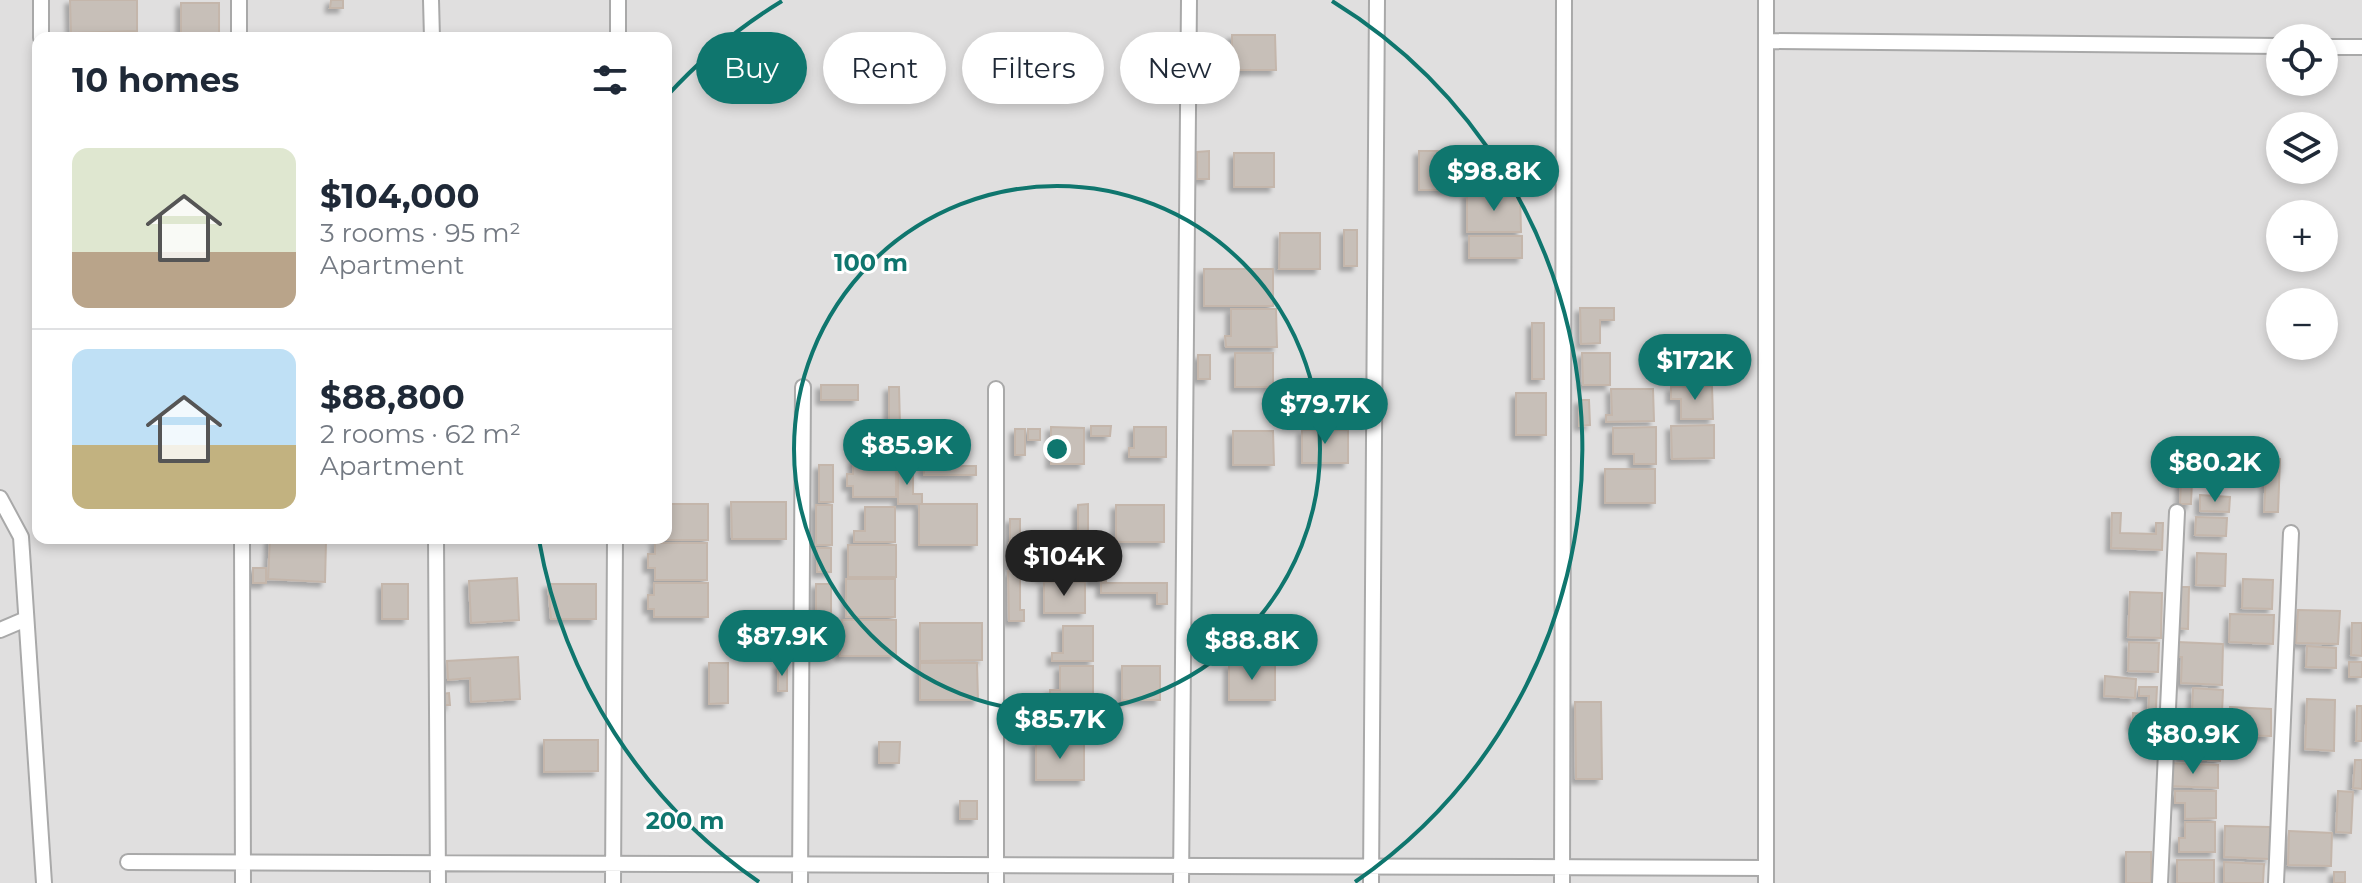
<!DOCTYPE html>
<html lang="en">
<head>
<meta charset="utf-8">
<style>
  :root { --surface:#fff; --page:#f6f6f7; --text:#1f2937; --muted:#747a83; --line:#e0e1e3; --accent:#0f766e }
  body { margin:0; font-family:Montserrat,sans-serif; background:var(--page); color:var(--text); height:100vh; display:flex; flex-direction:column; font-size:30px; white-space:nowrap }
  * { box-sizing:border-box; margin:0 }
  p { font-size:26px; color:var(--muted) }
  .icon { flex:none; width:44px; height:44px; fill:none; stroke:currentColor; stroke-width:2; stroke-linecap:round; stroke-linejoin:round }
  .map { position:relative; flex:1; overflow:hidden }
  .drawer { position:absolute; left:32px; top:32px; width:640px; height:512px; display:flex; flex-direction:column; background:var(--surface); border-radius:16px; box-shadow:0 4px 12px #0003 }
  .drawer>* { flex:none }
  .banner { position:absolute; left:696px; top:32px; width:760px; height:72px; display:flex; gap:16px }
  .buttons { position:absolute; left:2266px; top:24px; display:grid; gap:16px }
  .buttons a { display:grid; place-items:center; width:72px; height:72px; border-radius:50%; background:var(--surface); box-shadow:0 4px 12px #0003; font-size:40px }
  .price { position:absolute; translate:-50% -68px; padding:0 18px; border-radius:28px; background:var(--accent); color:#fff; font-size:26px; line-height:52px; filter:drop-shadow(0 2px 4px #0008) }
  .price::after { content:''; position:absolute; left:50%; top:48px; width:24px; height:18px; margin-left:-12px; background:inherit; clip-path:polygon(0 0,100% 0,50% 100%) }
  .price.active { background:#222; color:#fff }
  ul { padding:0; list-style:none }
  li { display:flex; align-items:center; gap:24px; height:200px; padding:0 40px }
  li+li { border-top:2px solid var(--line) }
  li span { display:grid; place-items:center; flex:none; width:224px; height:160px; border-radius:16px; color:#555 }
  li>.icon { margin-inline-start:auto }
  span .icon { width:96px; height:96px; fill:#fffc; stroke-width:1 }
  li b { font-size:34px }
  h2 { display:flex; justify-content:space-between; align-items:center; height:96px; padding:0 40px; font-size:34px }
  .chip { padding:0 28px; border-radius:36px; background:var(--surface); box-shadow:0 4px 12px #0003; font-size:28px; line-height:72px }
  .chip.active { background:var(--accent); color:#fff }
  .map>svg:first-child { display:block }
  .residential { fill:#e0dfdf; fill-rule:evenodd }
  .building { fill:#c7bfb8; stroke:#c4b6ab; stroke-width:2; filter:url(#shadow) }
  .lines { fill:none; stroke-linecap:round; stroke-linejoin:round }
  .street-casing { stroke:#a9a9a9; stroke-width:18 }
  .street { stroke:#fff; stroke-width:14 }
  .ring { fill:none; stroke:#0f766e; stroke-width:4 }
  .centre { fill:#0f766e; stroke:#fff; stroke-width:4 }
  .ring-label { font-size:24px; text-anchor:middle; font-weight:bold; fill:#0f766e; stroke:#fff; stroke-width:6; stroke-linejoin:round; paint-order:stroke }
</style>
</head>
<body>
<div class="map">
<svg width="2362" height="883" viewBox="0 0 2362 883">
  <defs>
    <filter id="shadow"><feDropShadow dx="-4.5" dy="4.5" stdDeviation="2" flood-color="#0004"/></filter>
  </defs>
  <rect width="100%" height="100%" fill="#f2efe9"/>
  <path class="residential" d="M0 0H2362V883H0ZM38 38H666V538H38ZM2280 38H2324V82H2280ZM2280 126H2324V170H2280ZM2280 214H2324V258H2280ZM2280 302H2324V346H2280Z"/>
  <path class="building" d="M70 0H137V31L71 33Z
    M331 0H343V8H330Z
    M181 3H219V34H181Z
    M105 34H136V38H105Z
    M1192 34H1206V73H1192Z
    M1232 35H1275L1276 70H1232Z
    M1209 151V179H1197V152Z
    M1419 151H1464V190H1419Z
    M1234 153H1274V187H1234Z
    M1467 193H1520L1521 232H1467Z
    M1344 230H1357V266H1344Z
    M1280 233H1320V269H1279Z
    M1469 236H1522V258H1469Z
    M1204 269H1273V306H1204Z
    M1580 308H1614V320H1600V343L1581 344Z
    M1231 309H1276L1277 347H1226L1225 336H1231Z
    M1532 323H1544V379H1532Z
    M1235 353H1273V387H1235Z
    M1582 353H1610V385H1583Z
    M1198 355H1210V379H1198Z
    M821 385H858V400H821Z
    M1712 386 1713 419H1681V399H1671V387Z
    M889 387H899L900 427H889Z
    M1611 389H1653L1654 421 1606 422V415H1612Z
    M1516 393H1546V435H1516Z
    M1579 400H1589L1590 425 1579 426Z
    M1714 425V458L1672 459 1671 426Z
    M1091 426H1111L1110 436H1091Z
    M1051 427 1084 428V464H1051Z
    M1134 427H1166V457H1129V448H1134Z
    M1656 427V464H1634V454H1613V428Z
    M898 429H909V457H898Z
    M1015 429H1025V455H1015Z
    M1028 429H1040V440H1028Z
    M1302 430H1348V463H1302Z
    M857 431H895V460H857Z
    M1233 431H1273L1274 465H1233Z
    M2233 457 2280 459 2278 512H2264L2266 473 2232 471Z
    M853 461H896V497H853V486H847V474H853Z
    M819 465H833V502H819Z
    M924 466H976V475H924Z
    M898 467H913V494H922V504H898Z
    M1605 469H1655V503H1605Z
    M2181 480 2192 481 2191 504H2180Z
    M2200 495 2230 497 2229 512 2200 511Z
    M731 502H786V539H732Z
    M666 504H708V540H653L666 538Z
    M919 504H977V545H919Z
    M1088 504V542H1060V534L1078 535V505Z
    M816 505H832V545H816Z
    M1116 505H1164V542H1116Z
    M865 507H895V542H854V531H865Z
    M2112 513H2121L2120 533 2156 534V523H2163L2162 550 2111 548Z
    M2196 517 2227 518 2226 536 2195 535Z
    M1010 519H1020V542H1010Z
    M270 538 326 541 325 582 268 579Z
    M655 543H707V580H655V568H648V554H655Z
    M1009 543H1024V567H1009Z
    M1091 543H1106V552H1101V567H1106V581H1091Z
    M848 545H896V577H848Z
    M1040 546H1085V577H1041Z
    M817 548H831V572H817Z
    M2197 553 2226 554 2225 586 2196 585Z
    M253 568H266V583H253Z
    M1008 571H1020V610H1024V621H1009Z
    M517 578 519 620 471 623 469 581Z
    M846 579H895V617H846Z
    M2243 579 2273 580 2272 609 2242 608Z
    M1044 582H1085V613H1044Z
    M654 583H708V617H654V609H648V595H654Z
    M1101 583H1167V604H1157V593H1101Z
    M382 584H408V619H382Z
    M548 584H596V619H551Z
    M816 584H831V620H816Z
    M2175 587H2189L2188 629 2173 628Z
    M2130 592 2162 593 2161 638 2128 637Z
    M2298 610 2340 611 2338 644 2296 643Z
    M2230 614 2274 615 2273 644 2229 642Z
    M842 620H896V656H840V647H834V632H842Z
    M920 623H982V660L920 661Z
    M2352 623H2362V656L2351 655Z
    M1063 626H1093V661H1052V653H1063Z
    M2129 642 2159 643 2158 672 2128 671Z
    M2177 642 2223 644 2222 685 2181 683 2182 657H2177Z
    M2307 646 2336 648V668L2306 667Z
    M518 657 520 699 471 702 470 678 448 680 447 661Z
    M2349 662H2362V677H2349Z
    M709 663H728V703L709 704Z
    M920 663H977L978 700H920Z
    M778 664H787V691H778Z
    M1229 665H1275V700H1229Z
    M1060 666H1093V700L1050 701V690H1060Z
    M1122 666H1160V700H1122Z
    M2105 676 2136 679 2135 698 2104 696Z
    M2139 687H2157L2155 727 2132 726 2133 713 2148 714 2149 696H2139Z
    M2193 688 2223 690 2221 736 2183 735V714H2192Z
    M449 693 450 705H441V694Z
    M2307 699 2335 700 2334 751 2305 749Z
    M1575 702H1601L1602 779H1576Z
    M2357 706H2362V741H2356Z
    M2230 707 2271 709V736L2229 735Z
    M2181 738 2221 741 2220 761 2180 758Z
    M544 740H598V771L544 772Z
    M879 742H900L899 763H879Z
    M1036 742H1084V780H1036Z
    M2355 760H2362V789L2353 788Z
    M2168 763 2218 765V788L2167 786Z
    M2175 791H2216V818L2185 819V803H2175Z
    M2338 791 2353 792 2351 833 2336 832Z
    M960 801H977V819H960Z
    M2185 822H2215V852H2179V838H2185Z
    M2225 826 2270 827 2269 859 2224 857Z
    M2289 831 2332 833 2331 866 2288 865Z
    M2126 852H2151V883H2126Z
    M2177 860H2214V883H2177Z
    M2224 862 2264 864 2263 883H2224Z
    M2334 872H2345V883H2334Z"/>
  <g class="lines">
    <g class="street-casing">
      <path id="street" d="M41 0V38
        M239 0V38
        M431 0 432 38
        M1766 0V883
        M618 38V0
        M1766 41 2280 46
        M2324 47H2362
        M0 498 21 537 44 883
        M242 538 243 883
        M436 538 438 883
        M0 630 26 619
        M128 862 1766 868
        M613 883 615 538
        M800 883 803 387
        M996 883V389
        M1181 883 1189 0
        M1371 883 1377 0
        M1562 883 1564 0
        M2160 883 2177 512
        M2276 883 2291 533"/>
    </g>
    <use href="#street" class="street"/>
  </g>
  <g class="ring">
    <circle cx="1057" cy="449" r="263"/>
    <path d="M759 882A526 526 0 0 1 539 540M666 97A526 526 0 0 1 782 1M1332 1A526 526 0 0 1 1355 882"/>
  </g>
  <circle cx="1057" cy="449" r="12" class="centre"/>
  <g class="ring-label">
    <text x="871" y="271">100 m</text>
    <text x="685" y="829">200 m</text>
  </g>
</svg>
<div class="buttons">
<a><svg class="icon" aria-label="locate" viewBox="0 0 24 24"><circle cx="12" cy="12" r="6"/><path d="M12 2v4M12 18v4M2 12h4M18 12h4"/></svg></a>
<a><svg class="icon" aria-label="layers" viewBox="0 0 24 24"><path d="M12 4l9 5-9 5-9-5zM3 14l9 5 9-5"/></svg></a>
<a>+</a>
<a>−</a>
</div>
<b class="price" style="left:1494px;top:213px">$98.8K</b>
<b class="price" style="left:1695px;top:402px">$172K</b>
<b class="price" style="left:1325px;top:446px">$79.7K</b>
<b class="price" style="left:907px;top:487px">$85.9K</b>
<b class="price" style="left:2215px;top:504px">$80.2K</b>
<b class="price active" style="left:1064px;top:598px">$104K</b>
<b class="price" style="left:782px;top:678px">$87.9K</b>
<b class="price" style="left:1252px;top:682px">$88.8K</b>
<b class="price" style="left:1060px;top:761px">$85.7K</b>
<b class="price" style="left:2193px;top:776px">$80.9K</b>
<div class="banner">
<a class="chip active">Buy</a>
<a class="chip">Rent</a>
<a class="chip">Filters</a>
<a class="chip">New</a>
</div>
<section class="drawer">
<h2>10 homes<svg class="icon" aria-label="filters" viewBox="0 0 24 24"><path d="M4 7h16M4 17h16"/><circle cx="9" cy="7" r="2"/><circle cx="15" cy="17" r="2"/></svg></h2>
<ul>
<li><span style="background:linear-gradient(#dfe7d0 65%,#b9a48a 0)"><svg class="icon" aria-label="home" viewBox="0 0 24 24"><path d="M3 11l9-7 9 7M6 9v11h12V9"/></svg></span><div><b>$104,000</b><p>3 rooms · 95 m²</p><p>Apartment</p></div></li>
<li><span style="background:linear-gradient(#bfe0f5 60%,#c2b280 0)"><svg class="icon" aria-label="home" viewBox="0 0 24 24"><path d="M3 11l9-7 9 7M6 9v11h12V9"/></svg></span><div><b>$88,800</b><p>2 rooms · 62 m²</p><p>Apartment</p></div></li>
</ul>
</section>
</div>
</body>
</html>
